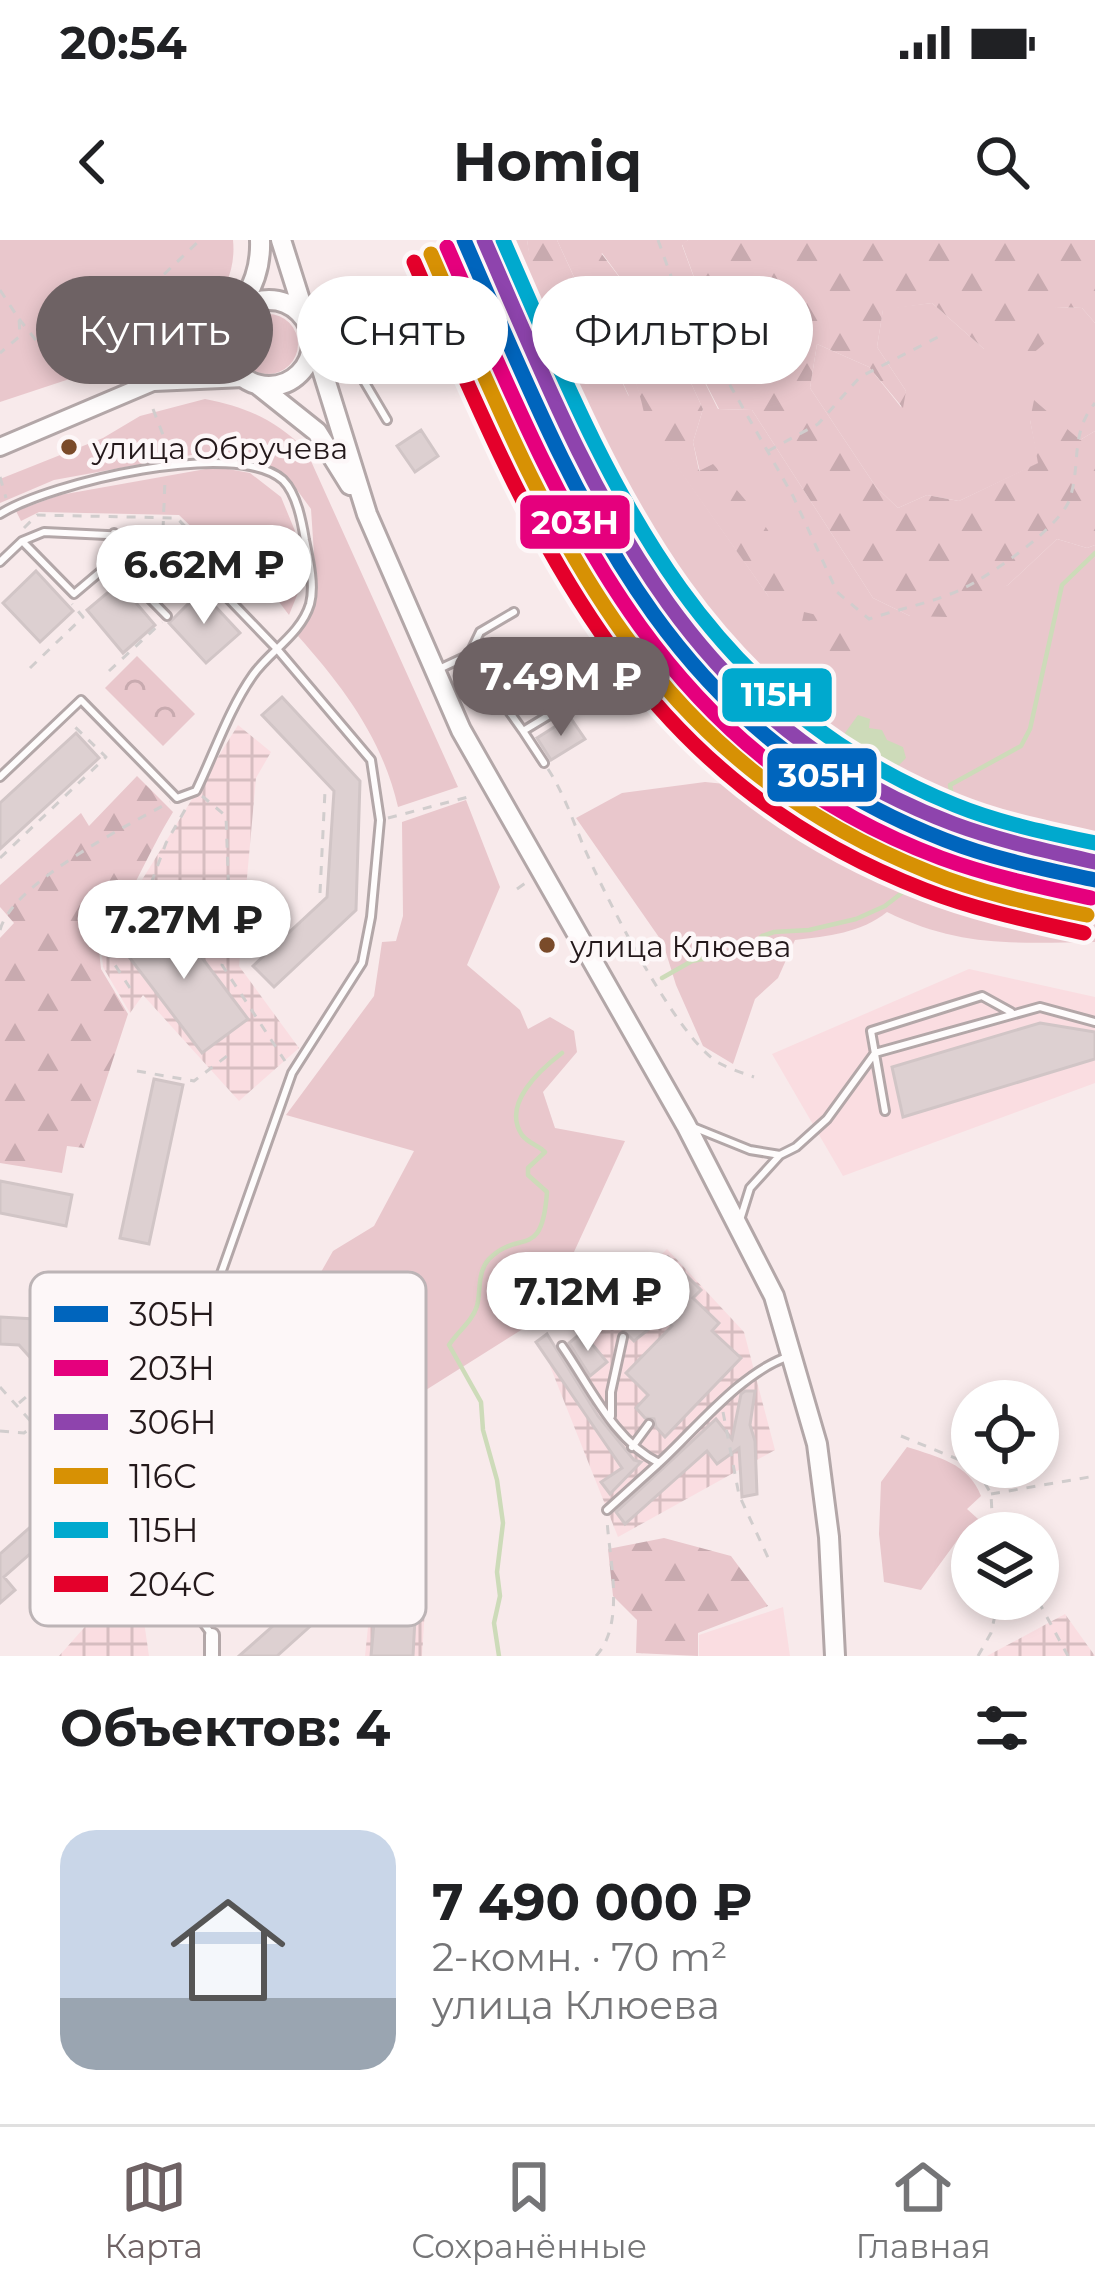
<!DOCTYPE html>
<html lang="ru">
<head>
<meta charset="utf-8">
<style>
  :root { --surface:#fff; --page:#f2f2f2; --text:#202124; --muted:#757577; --line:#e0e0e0; --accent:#6e6264 }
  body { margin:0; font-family:Montserrat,sans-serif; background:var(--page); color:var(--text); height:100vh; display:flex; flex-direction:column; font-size:45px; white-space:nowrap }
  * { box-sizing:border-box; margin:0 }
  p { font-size:39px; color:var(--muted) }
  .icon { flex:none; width:66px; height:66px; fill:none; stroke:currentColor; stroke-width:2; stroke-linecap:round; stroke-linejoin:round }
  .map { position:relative; height:1416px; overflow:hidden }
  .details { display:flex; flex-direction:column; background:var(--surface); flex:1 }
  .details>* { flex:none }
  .banner { position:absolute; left:36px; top:36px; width:1023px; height:108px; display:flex; gap:24px }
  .fabs { position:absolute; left:951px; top:1140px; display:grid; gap:24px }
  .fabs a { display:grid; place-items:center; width:108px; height:108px; border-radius:50%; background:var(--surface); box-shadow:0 6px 18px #0003; font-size:60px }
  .price { position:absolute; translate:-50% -102px; padding:0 27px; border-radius:42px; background:#fff; color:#222; font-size:39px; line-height:78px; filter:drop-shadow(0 3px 6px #0008) }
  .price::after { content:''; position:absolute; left:50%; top:72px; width:36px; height:27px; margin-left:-18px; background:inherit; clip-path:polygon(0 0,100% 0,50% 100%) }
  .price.on { background:var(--accent); color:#fff }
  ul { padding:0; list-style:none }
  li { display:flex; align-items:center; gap:36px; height:300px; padding:0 60px }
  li+li { border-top:3px solid var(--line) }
  li span { display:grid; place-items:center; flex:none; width:336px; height:240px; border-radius:36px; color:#555 }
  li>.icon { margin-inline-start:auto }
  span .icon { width:144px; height:144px; fill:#fffc; stroke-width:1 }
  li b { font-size:51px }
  h2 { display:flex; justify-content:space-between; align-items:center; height:144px; padding:0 60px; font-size:51px }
  .chip { padding:0 42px; border-radius:54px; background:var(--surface); box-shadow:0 6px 18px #0003; font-size:42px; line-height:108px }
  .chip.on { background:var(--accent); color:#fff }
  .status { display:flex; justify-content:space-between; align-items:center; height:84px; padding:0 60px; background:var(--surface); direction:ltr }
  .status svg { height:33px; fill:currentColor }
  header { display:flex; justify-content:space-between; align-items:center; height:156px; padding:0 60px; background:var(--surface); font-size:54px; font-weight:700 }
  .dock { display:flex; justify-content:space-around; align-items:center; height:168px; border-top:3px solid var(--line); background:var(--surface); font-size:33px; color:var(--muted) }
  .dock a { display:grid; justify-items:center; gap:6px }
  .dock .on { color:var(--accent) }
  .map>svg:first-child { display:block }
  .built { fill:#fadde1 }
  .industrial { fill:url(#industrial-grid) }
  .green { fill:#e9c7cc; fill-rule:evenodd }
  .forest { fill:url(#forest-firs) }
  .park { fill:url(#park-crowns) }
  .water { fill:#cddbb9 }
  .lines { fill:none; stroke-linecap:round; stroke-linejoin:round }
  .stream { stroke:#cddbb9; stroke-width:4.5 }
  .building { fill:#ddd0d1; stroke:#d1c5c6; stroke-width:3 }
  .lane-casing { stroke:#b3a7a8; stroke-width:12 }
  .street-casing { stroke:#b3a7a8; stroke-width:18 }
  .secondary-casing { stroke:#b3a7a8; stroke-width:22 }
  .primary-casing { stroke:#b3a7a8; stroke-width:24 }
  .path { stroke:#d1cdcd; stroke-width:3; stroke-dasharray:9 9; stroke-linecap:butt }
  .lane { stroke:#fefcfc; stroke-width:6 }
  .street { stroke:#fefcfc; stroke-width:12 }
  .secondary { stroke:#fefcfc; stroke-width:16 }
  .primary { stroke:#fefcfc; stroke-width:18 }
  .rail-1-casing { stroke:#fdf7f8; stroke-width:24 }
  .rail-2-casing { stroke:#fdf7f8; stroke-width:24 }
  .rail-3-casing { stroke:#fdf7f8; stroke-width:24 }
  .rail-4-casing { stroke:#fdf7f8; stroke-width:24 }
  .rail-5-casing { stroke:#fdf7f8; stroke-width:24 }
  .rail-6-casing { stroke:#fdf7f8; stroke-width:24 }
  .rail-1 { stroke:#0065bd; stroke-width:15 }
  .rail-2 { stroke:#e5007d; stroke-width:15 }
  .rail-3 { stroke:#8e44ad; stroke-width:15 }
  .rail-4 { stroke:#d79104; stroke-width:15 }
  .rail-5 { stroke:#00a9ce; stroke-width:15 }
  .rail-6 { stroke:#e4002b; stroke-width:15 }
  .bus-dot { fill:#7a4b2a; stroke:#fdf7f8; stroke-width:4.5 }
  .labels { text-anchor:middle; stroke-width:9; stroke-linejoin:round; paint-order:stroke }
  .bus-label { font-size:30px; fill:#24191b; stroke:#fdf7f8; text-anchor:start }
  .key { fill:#fdf7f8; stroke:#bcb4b6; stroke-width:3 }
  .key-label { font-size:33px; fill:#24191b }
  .line-badge { stroke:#fdf7f8; stroke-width:4.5 }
  .badge-label { font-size:33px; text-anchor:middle; font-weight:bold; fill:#fff }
</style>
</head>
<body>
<div class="status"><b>20:54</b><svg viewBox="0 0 49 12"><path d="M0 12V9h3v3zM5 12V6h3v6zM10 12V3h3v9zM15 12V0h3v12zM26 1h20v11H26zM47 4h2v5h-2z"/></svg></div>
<header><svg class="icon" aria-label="back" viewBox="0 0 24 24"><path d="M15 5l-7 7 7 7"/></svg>Homiq<svg class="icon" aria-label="search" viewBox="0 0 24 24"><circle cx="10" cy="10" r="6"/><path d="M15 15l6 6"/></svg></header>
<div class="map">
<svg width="1095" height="1416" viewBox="0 0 1095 1416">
  <defs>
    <pattern id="industrial-grid" width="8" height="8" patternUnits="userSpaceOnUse" patternTransform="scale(3)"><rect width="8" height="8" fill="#fadde1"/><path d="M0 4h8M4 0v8" fill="none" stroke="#d6bdc0"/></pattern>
    <pattern id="forest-firs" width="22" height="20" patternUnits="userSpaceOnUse" patternTransform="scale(3)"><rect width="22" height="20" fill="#e9c7cc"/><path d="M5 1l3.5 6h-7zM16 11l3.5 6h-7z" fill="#c8aaaf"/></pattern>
    <pattern id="park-crowns" width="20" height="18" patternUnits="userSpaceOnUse" patternTransform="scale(3)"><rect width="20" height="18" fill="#e9c7cc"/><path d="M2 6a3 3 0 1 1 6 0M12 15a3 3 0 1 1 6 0" fill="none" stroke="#c8aaaf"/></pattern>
  </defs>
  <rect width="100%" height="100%" fill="#f8eaeb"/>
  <path class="built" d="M969 729 1095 757V843L843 936 772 814Z
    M783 1367 790 1416H699V1395Z"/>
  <path class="industrial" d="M238 485 271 512 256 538 239 726 299 808 239 861 143 755 130 773 103 727 101 706Z
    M667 1009 744 1092 775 1210 618 1297 550 1126Z
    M374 1328 427 1336 422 1416H365Z
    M130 1336 139 1347 149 1416H59Z
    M1065 1374 1095 1416H987Z"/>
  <path class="green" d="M0 0H233C238 49 202 84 163 108L0 162Z
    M480 0H527L543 93 629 156 557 0H688L682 5 710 81 681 95 718 169 752 170 873 358 910 376 1008 345 1057 299 1087 308 1095 305V619L965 583 883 550 803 502 703 398 597 251ZM602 13 633 55 660 76 703 169 693 202 700 232 769 357 647 183C637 129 612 86 581 42Z
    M932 63 984 109 1056 67 1082 68 1095 83V191L1080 200 1030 180 1039 223 959 261 927 255 898 268 876 247 810 148 817 104 869 127 901 167 906 151 877 107 883 69Z
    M238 104a30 30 0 1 1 60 0a30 30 0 1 1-60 0Z
    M205 159C247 167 275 180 306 210L458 547 398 567C382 498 344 448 298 396L317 359 311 269 289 239 266 223 219 210 54 240 0 263V239L103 198 140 176Z
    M217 227 250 233 281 257 295 291 302 343 289 375 257 333 246 339 179 275 39 272 21 281 16 271 60 255Z
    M689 457 756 524 866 601 920 620 1045 653 1095 658V702C1016 703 961 708 887 672 861 693 828 696 795 700L778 738 755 759 733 824 703 806 676 745 663 703 576 578 622 553 705 542 725 544 673 481Z
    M466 560 500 647 467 725 520 770 528 789 550 777 574 791 577 812 543 852 555 888 625 901 545 1075 345 1201 293 1167 271 1120 333 1011 374 986 414 911 286 875 374 756 382 702 396 701 403 676 402 582Z
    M907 1207C938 1217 968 1223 981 1256L967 1269 987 1287 985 1293 964 1291 921 1350 884 1342 879 1294 881 1242Z"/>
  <path class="forest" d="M527 0H557L629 157 626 171 611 175C546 132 537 72 527 0Z
    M688 0H1095V83L1082 68 1056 67 1051 98 1017 127 984 109 932 63 883 70 877 107 906 151 903 168 869 127 817 104 810 148 876 247 898 268 927 255 959 261 1038 223 1030 180 1034 160 1080 200 1095 191V305L1087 308 1057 299 1008 345 947 377 910 376 873 358 752 170 719 169 681 95 710 81 682 4Z
    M586 7 601 13 633 55 660 76 703 169 693 202 699 231 713 224C745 257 783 302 796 347L784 356 769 357 646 183C637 129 612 86 581 42Z
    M804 372C833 378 861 387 870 418L840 429 800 391Z
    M137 536 173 572C147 614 129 664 98 701L101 729 128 774 84 908 67 906 62 933 0 923V698L14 683 0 667V645L81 573 89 586Z
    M664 1298 731 1316 768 1366 698 1393V1416L636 1413 637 1380 613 1356 608 1309Z"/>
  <path class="park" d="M137 416 195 474 163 506 105 448Z"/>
  <path class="water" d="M858 475 870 479 869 488 882 490 887 500 903 507 906 518 890 534H870L852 525 859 512H843L837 504Z"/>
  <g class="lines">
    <path class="stream" d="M662 738 692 721 748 711 762 696 774 692 809 690 856 679 885 666 903 652 913 608 908 601 921 575 944 566 952 556 950 545 1021 506 1030 489 1062 345 1095 313
      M499 1416 494 1383 500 1356 497 1332 503 1283 497 1240 483 1190 481 1162 449 1105C458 1091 472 1082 477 1066 481 1051 477 1032 489 1019 520 988 542 1022 547 952L528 935V928L545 912C537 904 529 904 522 895 501 864 541 829 562 813"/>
  </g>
  <path class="building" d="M421 190 438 216 415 232 397 206Z
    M36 331 73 371 40 402 3 363Z
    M119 343 155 385 123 413 87 370Z
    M201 351 240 393 206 423 169 383Z
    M282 457 360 541 356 670 274 747 253 726 327 657 334 551 262 475Z
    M570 477 585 499 551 520 537 498Z
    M76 493 99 518 0 609V563Z
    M166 670 248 779 202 813 120 705Z
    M1040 783 1095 792V819L903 877 892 827Z
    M154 839 183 845 149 1004 120 998Z
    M0 941 72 955 66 986 0 973Z
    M668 1017 701 1050 693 1058 719 1083 712 1091 741 1118 665 1197 656 1187 654 1179 645 1178 636 1168 648 1155 626 1133 672 1086 664 1077 634 1101 610 1077Z
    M0 1077 35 1079 71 1123 51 1141 19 1105 0 1104Z
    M582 1092 607 1122 590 1136 569 1103Z
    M547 1094 598 1176 634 1220 641 1222 610 1254 601 1242 622 1228 536 1102Z
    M745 1151H755L750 1185 755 1201 757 1254 742 1257 739 1208 717 1224 707 1211 625 1284 616 1272 716 1179 732 1199 741 1154Z
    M249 1247 345 1355 277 1416H239L310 1353 230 1264Z
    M45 1274 58 1289 4 1337 15 1350 0 1363V1314Z
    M378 1337 417 1341 413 1416H371Z"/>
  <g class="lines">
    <g class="lane-casing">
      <path id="lane" d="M344 82 364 141 387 180
        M310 88 394 69
        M0 274C49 243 236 198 283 240 297 254 302 282 305 300 309 319 315 345 310 364 301 394 270 411 253 435 229 469 214 514 196 551L177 558 81 460 0 537
        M23 302 74 354 113 321 114 293
        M113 321 167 376
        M0 322 22 301 44 292 170 298 277 409 371 520 380 580 371 677 362 723 292 833 185 1135 188 1166 230 1224 148 1307 212 1395
        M469 415 523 491 594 448
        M439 429 469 415 480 392 514 372
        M523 491 544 523
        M885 871 871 791 982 756 1011 772
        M693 887 750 910 780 915
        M740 980 750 948 780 915 796 907 827 879 875 813 1040 767 1095 782
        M562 1106C590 1146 614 1201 659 1223 696 1189 742 1131 790 1116
        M611 1176V1152L623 1097
        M632 1207 649 1184
        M607 1270 658 1224"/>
    </g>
    <g class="street-casing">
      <path id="street" d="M212 1395V1416"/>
    </g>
    <g class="secondary-casing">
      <path id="secondary" d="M154 142 244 138
        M0 207 153 142 233 79"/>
    </g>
    <g class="primary-casing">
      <path id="primary" d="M281 0 306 79
        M226 103a43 43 0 1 1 86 0a43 43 0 1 1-86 0Z
        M238 70C253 47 261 28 260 0
        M311 94 367 274 461 490 686 885 774 1056 817 1204 829 1297 835 1416
        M258 145 317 192 350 245"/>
    </g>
    <path class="path" d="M658 0 676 50 793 256 837 352 869 379C901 368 937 362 966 347 992 334 1062 286 1070 258 1081 224 1070 193 1095 163
      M0 50 19 79 20 96 0 113
      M401 61 444 7 445 0
      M19 79 39 104 83 97 117 79 200 0
      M118 81 138 125
      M153 169 165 200V218
      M768 211 818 184 860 137 942 95
      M0 237 6 258
      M24 288 37 275 177 278 232 336 229 345
      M163 290 165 240
      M30 428 83 377 72 364
      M109 431 162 382
      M548 529C564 554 572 578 583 605 604 654 676 798 719 823 730 829 743 833 754 837
      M202 556 226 576 230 688 222 725 285 821
      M388 578 468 557
      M0 618 106 517 72 484
      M517 649 527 642
      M320 653 325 551
      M0 690C13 643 126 586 170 562
      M130 748 106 711 149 649 166 603 186 568
      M137 831 194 841 227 816
      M82 1072 199 1245
      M0 1147 79 1235 51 1261 78 1291 104 1285
      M19 1163 45 1141
      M723 1172 739 1255 771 1324
      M0 1191 24 1193 32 1187
      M162 1191 177 1163
      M901 1196 972 1225
      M976 1227 991 1254 993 1293
      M991 1254 1095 1236
      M133 1324 179 1369
      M1000 1359 1041 1366 1068 1416
      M596 1416C626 1384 609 1319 607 1279
      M978 1416 991 1393 998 1362"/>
    <use href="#lane" class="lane"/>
    <use href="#street" class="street"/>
    <use href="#secondary" class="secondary"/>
    <use href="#primary" class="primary"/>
    <g class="rail-1-casing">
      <path id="rail-1" d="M464 0C576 257 662 490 945 600 993 619 1045 629 1095 640"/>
    </g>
    <g class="rail-2-casing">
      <path id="rail-2" d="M447 7C561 268 652 509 941 618 990 636 1041 647 1091 658"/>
    </g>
    <g class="rail-3-casing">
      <path id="rail-3" d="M484 0C592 248 678 480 954 584 1000 601 1048 611 1095 622"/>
    </g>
    <g class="rail-4-casing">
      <path id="rail-4" d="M431 14C548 283 635 514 929 632 980 653 1034 664 1087 675"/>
    </g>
    <g class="rail-5-casing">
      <path id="rail-5" d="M503 0C609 242 691 458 955 565 999 583 1048 593 1095 603"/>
    </g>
    <g class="rail-6-casing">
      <path id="rail-6" d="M414 22C533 294 626 534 925 650 976 670 1030 681 1084 693"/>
    </g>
    <use href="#rail-1" class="rail-1"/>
    <use href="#rail-2" class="rail-2"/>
    <use href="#rail-3" class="rail-3"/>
    <use href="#rail-4" class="rail-4"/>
    <use href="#rail-5" class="rail-5"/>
    <use href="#rail-6" class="rail-6"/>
  </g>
  <g class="bus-dot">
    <circle cx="69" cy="207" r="10"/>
    <circle cx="547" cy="705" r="10"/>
  </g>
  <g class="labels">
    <g class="bus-label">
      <text x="92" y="219">улица Обручева</text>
      <text x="570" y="717">улица Клюева</text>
    </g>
  </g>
  <rect x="30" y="1032" width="396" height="354" rx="18" class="key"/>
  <rect x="54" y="1066" width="54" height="16" fill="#0065bd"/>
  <rect x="54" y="1120" width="54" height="16" fill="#e5007d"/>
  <rect x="54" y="1174" width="54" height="16" fill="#8e44ad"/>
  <rect x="54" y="1228" width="54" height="16" fill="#d79104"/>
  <rect x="54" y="1282" width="54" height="16" fill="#00a9ce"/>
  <rect x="54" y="1336" width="54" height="16" fill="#e4002b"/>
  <g class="key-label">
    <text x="129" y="1086">305Н</text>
    <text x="129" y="1140">203Н</text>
    <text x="129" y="1194">306Н</text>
    <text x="129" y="1248">116С</text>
    <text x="129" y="1302">115Н</text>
    <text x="129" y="1356">204С</text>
  </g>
  <g class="line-badge">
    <rect x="518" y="253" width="114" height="58" rx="12" fill="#e5007d"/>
    <rect x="720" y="426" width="114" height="58" rx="12" fill="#00a9ce"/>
    <rect x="765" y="506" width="114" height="58" rx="12" fill="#0065bd"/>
  </g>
  <g class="badge-label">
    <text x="575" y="294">203Н</text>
    <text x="777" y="466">115Н</text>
    <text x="822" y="547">305Н</text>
  </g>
</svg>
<div class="fabs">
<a><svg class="icon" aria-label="locate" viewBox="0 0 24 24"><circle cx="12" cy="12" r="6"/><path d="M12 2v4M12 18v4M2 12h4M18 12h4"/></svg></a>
<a><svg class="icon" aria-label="layers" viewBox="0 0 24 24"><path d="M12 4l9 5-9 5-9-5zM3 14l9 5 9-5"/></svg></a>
</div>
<b class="price" style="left:204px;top:387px">6.62M ₽</b>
<b class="price on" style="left:561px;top:499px">7.49M ₽</b>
<b class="price" style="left:184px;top:742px">7.27M ₽</b>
<b class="price" style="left:588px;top:1114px">7.12M ₽</b>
<div class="banner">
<a class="chip on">Купить</a>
<a class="chip">Снять</a>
<a class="chip">Фильтры</a>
</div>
</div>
<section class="details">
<h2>Объектов: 4<svg class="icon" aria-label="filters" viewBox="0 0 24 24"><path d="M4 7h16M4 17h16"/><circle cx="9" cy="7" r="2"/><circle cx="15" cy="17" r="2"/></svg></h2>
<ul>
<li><span style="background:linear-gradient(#c9d6e8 70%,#9aa5b1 0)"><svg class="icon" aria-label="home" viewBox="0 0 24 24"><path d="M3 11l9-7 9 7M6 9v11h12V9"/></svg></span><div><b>7 490 000 ₽</b><p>2-комн. · 70 m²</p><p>улица Клюева</p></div></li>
</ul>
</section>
<nav class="dock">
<a class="on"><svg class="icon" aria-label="map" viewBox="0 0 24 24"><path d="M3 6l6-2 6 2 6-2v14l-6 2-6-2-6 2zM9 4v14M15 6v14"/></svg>Карта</a>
<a><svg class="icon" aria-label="saved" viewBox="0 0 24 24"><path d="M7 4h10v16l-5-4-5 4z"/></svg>Сохранённые</a>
<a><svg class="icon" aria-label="home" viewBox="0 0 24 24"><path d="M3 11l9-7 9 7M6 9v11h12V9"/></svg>Главная</a>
</nav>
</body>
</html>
